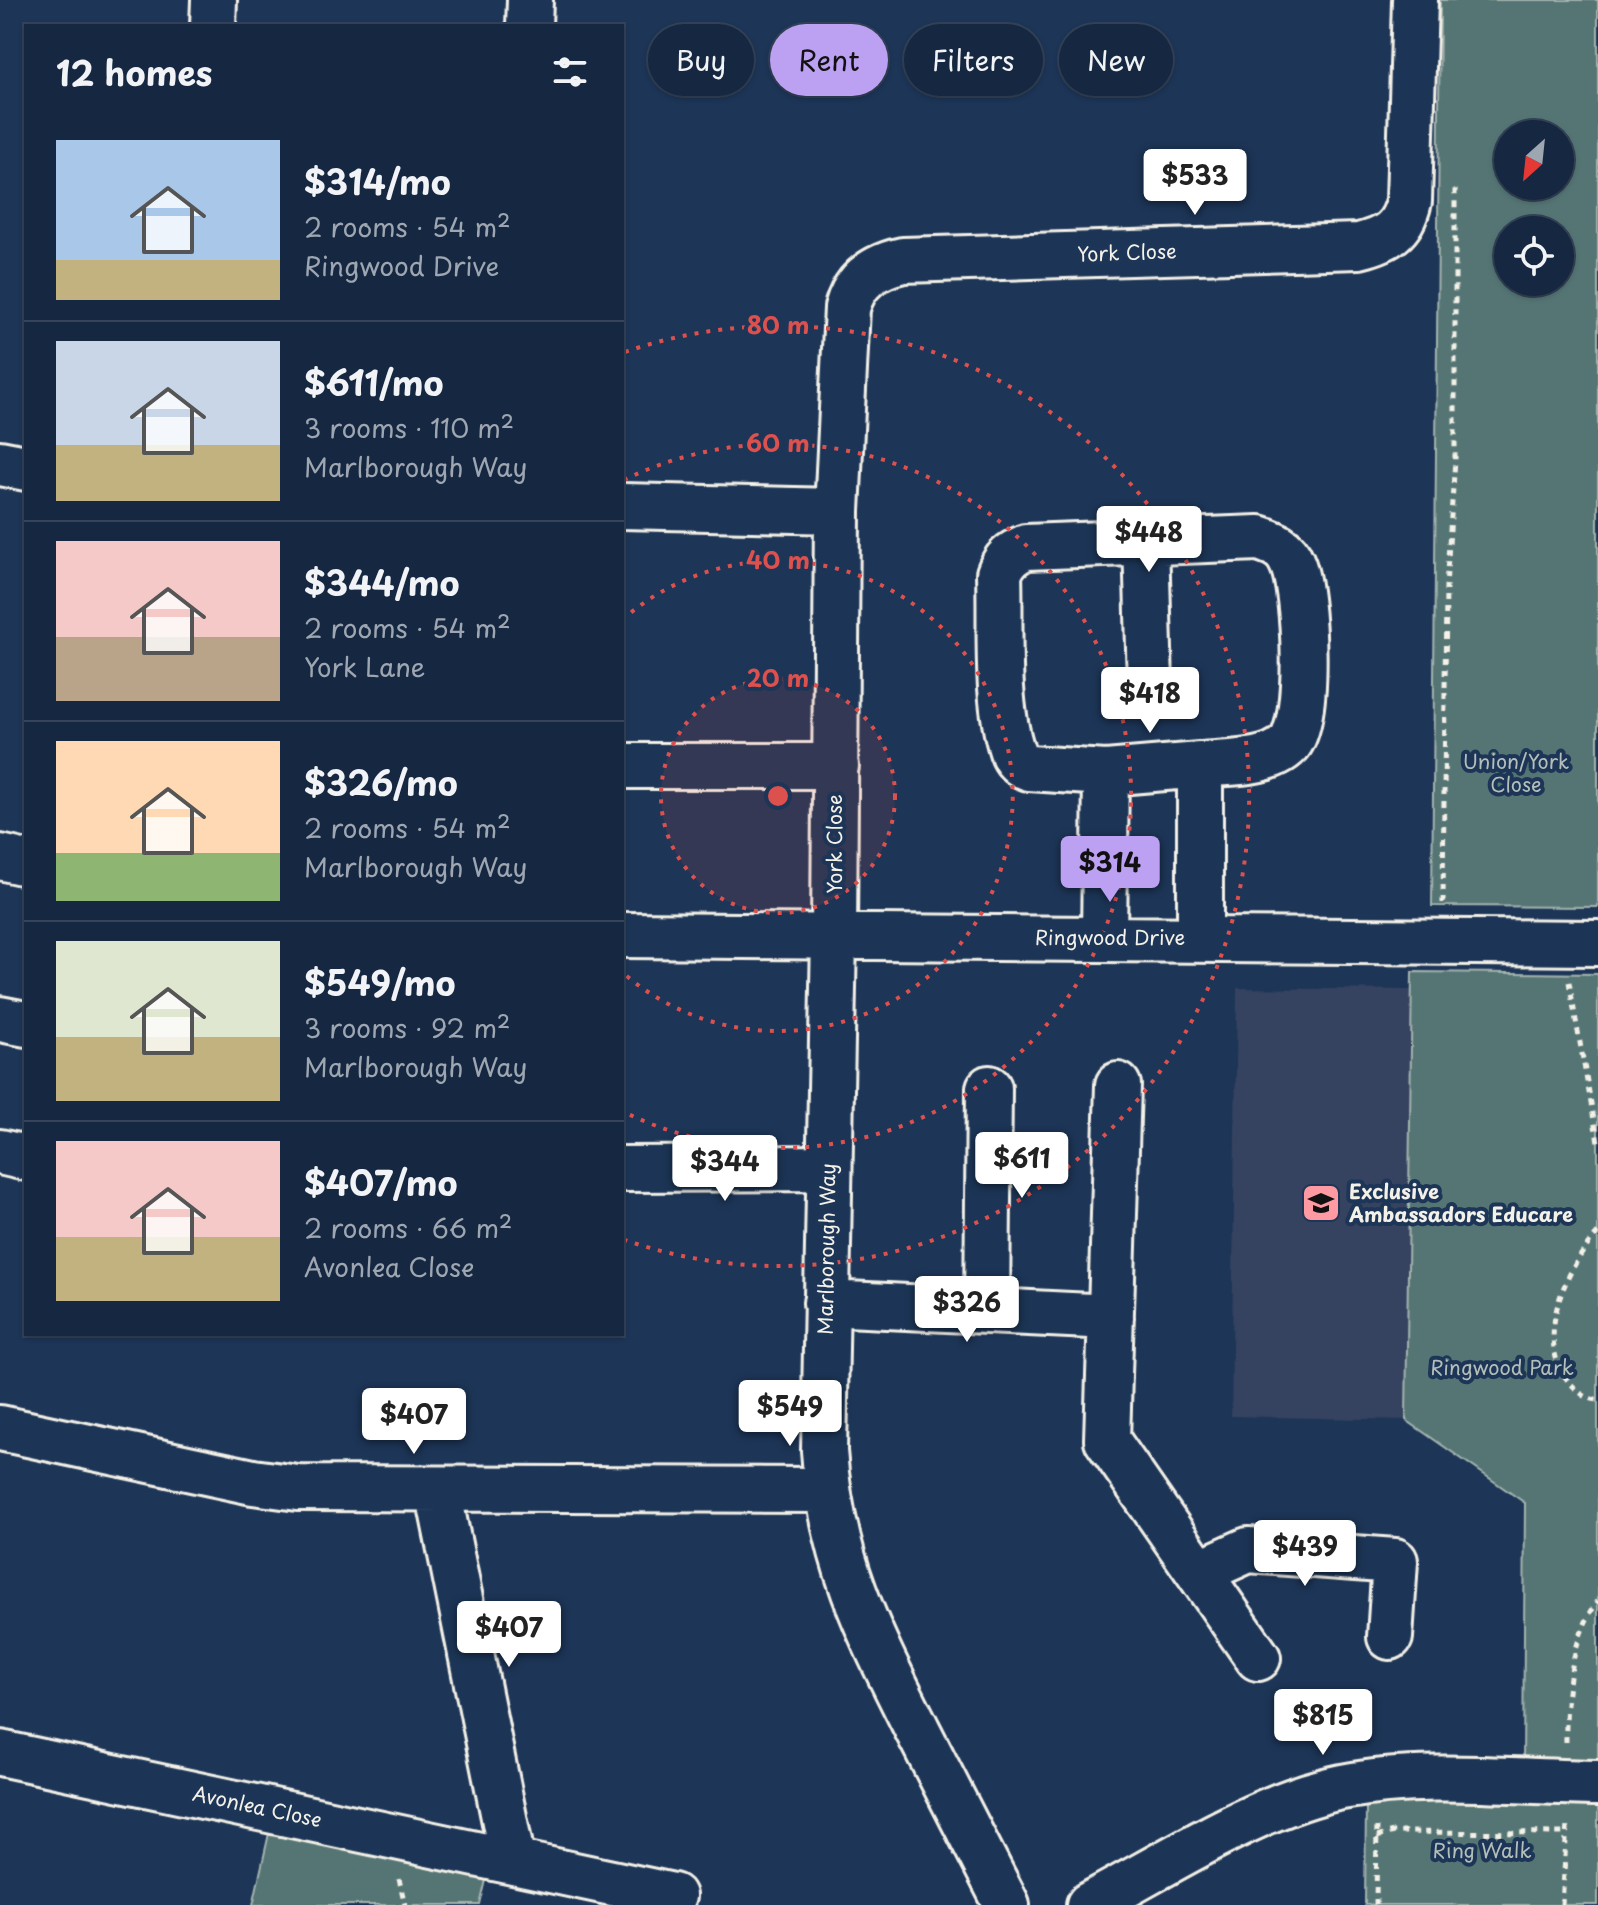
<!DOCTYPE html>
<html lang="en">
<head>
<meta charset="utf-8">
<style>
  :root { --surface:#162841; --page:#23344c; --text:#f1f3f6; --muted:#9ea6b1; --line:#35445a; --accent:#bca0f2 }
  body { margin:0; font-family:"Playpen Sans",sans-serif; background:var(--page); color:var(--text); height:100vh; display:flex; flex-direction:column; font-size:30px; white-space:nowrap }
  * { box-sizing:border-box; margin:0 }
  p { font-size:26px; color:var(--muted) }
  .icon { flex:none; width:44px; height:44px; fill:none; stroke:currentColor; stroke-width:2; stroke-linecap:round; stroke-linejoin:round }
  .map { position:relative; flex:1; overflow:hidden }
  .details { position:absolute; left:24px; top:24px; width:600px; height:1312px; display:flex; flex-direction:column; background:var(--surface); border-radius:0px; box-shadow:0 2px 6px #0004,0 0 0 2px var(--line) }
  .details>* { flex:none }
  .hud { position:absolute; left:648px; top:24px; width:760px; height:72px; display:flex; gap:16px }
  .needle { width:52px; rotate:207deg }
  .buttons { position:absolute; left:1494px; top:120px; display:grid; gap:16px }
  .buttons a { display:grid; place-items:center; width:80px; height:80px; border-radius:50%; background:var(--surface); box-shadow:0 2px 6px #0004,0 0 0 2px var(--line); font-size:40px }
  .price { position:absolute; translate:-50% -68px; padding:0 18px; border-radius:8px; background:#fff; color:#222; font-size:26px; line-height:52px; filter:drop-shadow(0 2px 4px #0008) }
  .price::after { content:''; position:absolute; left:50%; top:48px; width:24px; height:18px; margin-left:-12px; background:inherit; clip-path:polygon(0 0,100% 0,50% 100%) }
  .price.active { background:var(--accent); color:#111 }
  ul { padding:0; list-style:none }
  li { display:flex; align-items:center; gap:24px; height:200px; padding:0 32px }
  li+li { border-top:2px solid var(--line) }
  li span { display:grid; place-items:center; flex:none; width:224px; height:160px; border-radius:0px; color:#555 }
  li>.icon { margin-inline-start:auto }
  span .icon { width:96px; height:96px; fill:#fffc; stroke-width:1 }
  li b { font-size:34px }
  h2 { display:flex; justify-content:space-between; align-items:center; height:96px; padding:0 32px; font-size:34px }
  .tag { padding:0 28px; border-radius:36px; background:var(--surface); box-shadow:0 2px 6px #0004,0 0 0 2px var(--line); font-size:28px; line-height:72px }
  .tag.active { background:var(--accent); color:#111 }
  .map>svg:first-child { display:block }
  .built { fill:#344360 }
  .green { fill:#557575; stroke:#a4b3ae; stroke-width:2; fill-rule:evenodd }
  .lines { fill:none; stroke-linecap:round; stroke-linejoin:round }
  .minor-casing { stroke:#f4f1e8; stroke-width:50 }
  .path { stroke:#f4f1e8; stroke-width:5; stroke-dasharray:6 6; stroke-linecap:butt }
  .minor { stroke:#1d3557; stroke-width:44 }
  .ring { fill:none; stroke:#dc504e; stroke-width:4; stroke-dasharray:4 8 }
  .labels { text-anchor:middle; stroke-width:8; stroke-linejoin:round; paint-order:stroke }
  .street-label { font-size:20px; fill:#f4f1e8; stroke:#1d3557 }
  .park-label { font-size:20px; fill:#b4bfba; stroke:#1d3557 }
  .poi-label { font-size:20px; font-weight:bold; fill:#f4f1e8; stroke:#1d3557; text-anchor:start }
  .centre { fill:#dc504e; stroke:#1d3557; stroke-width:4 }
  .ring-label { font-size:24px; text-anchor:middle; font-weight:bold; fill:#dc504e; stroke:#1d3557; stroke-width:8; stroke-linejoin:round; paint-order:stroke }
</style>
</head>
<body>
<div class="map">
<svg width="1598" height="1905" viewBox="0 0 1598 1905">
  <rect width="100%" height="100%" fill="#1d3557"/>
  <filter id="ink" filterUnits="userSpaceOnUse"><feTurbulence type="fractalNoise" baseFrequency=".0125" numOctaves="2"/><feDisplacementMap in="SourceGraphic" scale="16" xChannelSelector="R" yChannelSelector="G"/><feConvolveMatrix kernelMatrix="1 2 1 2 8 2 1 2 1" color-interpolation-filters="sRGB"/></filter>
  <g filter="url(#ink)">
    <path class="built" d="M1237 988 1412 990 1406 1420 1231 1416Z"/>
    <path class="green" d="M1440 0H1598V907L1432 906ZM1560 134V186H1508V134ZM1560 230V282H1508V230Z
      M1412 972 1598 974V1765L1523 1764 1525 1503 1406 1420Z
      M1395 1798 1598 1799V1905H1365L1366 1802Z
      M270 1829 487 1876 480 1905H253Z"/>
    <g class="lines">
      <g class="minor-casing">
        <path id="minor" d="M213 26 214 0
          M529 26 530 0
          M0 463 26 468
          M622 506 837 511
          M1146 540 1150 685
          M622 766H836
          M1106 773 1200 765
          M0 857 26 863
          M622 935 1598 943
          M1104 938 1106 773 1029 768C1020 765 1015 760 1012 751 995 700 1001 627 999 574 1004 559 1012 553 1026 547L1259 538C1274 543 1286 547 1292 563 1305 591 1311 721 1289 744 1269 765 1227 762 1200 765V939
          M0 1019 26 1024
          M1118 1085 1107 1440 1258 1658
          M0 1152 26 1158
          M622 1169 827 1168
          M826 1303 1111 1317
          M987 1311 989 1088
          M0 1428 253 1482 298 1488 827 1490
          M438 1490 513 1862
          M1199 1572 1248 1550 1395 1561 1390 1637
          M0 1753 673 1896
          M1007 1905C977 1847 948 1789 918 1731 869 1633 832 1563 824 1451L834 936 837 511 847 308C855 279 875 266 903 260L1359 246C1387 239 1402 231 1409 201L1415 0
          M1089 1905C1165 1865 1259 1803 1342 1787 1425 1771 1515 1782 1598 1783"/>
      </g>
      <path class="path" d="M1443 903 1446 586 1455 460V185
        M1569 982 1598 1142
        M1598 1233C1565 1268 1531 1344 1572 1385 1580 1393 1586 1399 1598 1400
        M1566 1742C1565 1697 1571 1638 1598 1601
        M1377 1837 1393 1832 1567 1833
        M399 1879 405 1905
        M1376 1905 1377 1822
        M1562 1905 1567 1824"/>
      <use href="#minor" class="minor"/>
    </g>
  </g>
  <circle cx="778" cy="796" r="117" fill="#dc504e" fill-opacity=".12"/>
  <g class="ring">
    <circle cx="778" cy="796" r="117"/>
    <path d="M622 620A235 235 0 1 1 622 972"/>
    <path d="M624 480A352 352 0 1 1 624 1112"/>
    <path d="M625 352A470 470 0 1 1 625 1240"/>
  </g>
  <defs>
    <g id="school-square" transform="scale(2)"><rect x="-9" y="-9" width="18" height="18" rx="4" fill="#ff9aa2" stroke="#1d3557"/><path d="M0-5L7-2L0 1L-7-2ZM-4 1L0 2.5L4 1V4Q0 6-4 4Z" fill="#111"/></g>
  </defs>
  <g fill-rule="evenodd">
    <use href="#school-square" x="1321" y="1203"/>
  </g>
  <g class="labels">
    <g class="street-label">
      <text transform="translate(1127 253) rotate(-2)" y="7">York Close</text>
      <text transform="translate(835 844) rotate(-90)" y="7">York Close</text>
      <text x="1110" y="945">Ringwood Drive</text>
      <text transform="translate(827 1249) rotate(-89)" y="7">Marlborough Way</text>
      <text transform="translate(257 1807) rotate(12)" y="7">Avonlea Close</text>
    </g>
    <g class="park-label">
      <text x="1516" y="769">Union/York<tspan x="1516" dy="23">Close</tspan></text>
      <text x="1502" y="1375">Ringwood Park</text>
      <text x="1482" y="1858">Ring Walk</text>
    </g>
    <g class="poi-label">
      <text x="1349" y="1199">Exclusive<tspan x="1349" dy="23">Ambassadors Educare</tspan></text>
    </g>
  </g>
  <circle cx="778" cy="796" r="12" class="centre"/>
  <g class="ring-label">
    <text x="778" y="334">80 m</text>
    <text x="778" y="452">60 m</text>
    <text x="778" y="569">40 m</text>
    <text x="778" y="687">20 m</text>
  </g>
</svg>
<div class="buttons">
<a><svg class="needle" viewBox="-14 -14 28 28"><path d="M0-13l5 13h-10z" fill="#e53935"/><path d="M0 13l5-13h-10z" fill="#9ea6b1"/></svg></a>
<a><svg class="icon" aria-label="locate" viewBox="0 0 24 24"><circle cx="12" cy="12" r="6"/><path d="M12 2v4M12 18v4M2 12h4M18 12h4"/></svg></a>
</div>
<b class="price" style="left:1195px;top:217px">$533</b>
<b class="price" style="left:1149px;top:574px">$448</b>
<b class="price" style="left:1150px;top:735px">$418</b>
<b class="price active" style="left:1110px;top:904px">$314</b>
<b class="price" style="left:1022px;top:1200px">$611</b>
<b class="price" style="left:725px;top:1203px">$344</b>
<b class="price" style="left:967px;top:1344px">$326</b>
<b class="price" style="left:790px;top:1448px">$549</b>
<b class="price" style="left:414px;top:1456px">$407</b>
<b class="price" style="left:1305px;top:1588px">$439</b>
<b class="price" style="left:509px;top:1669px">$407</b>
<b class="price" style="left:1323px;top:1757px">$815</b>
<div class="hud">
<a class="tag">Buy</a>
<a class="tag active">Rent</a>
<a class="tag">Filters</a>
<a class="tag">New</a>
</div>
<section class="details">
<h2>12 homes<svg class="icon" aria-label="filters" viewBox="0 0 24 24"><path d="M4 7h16M4 17h16"/><circle cx="9" cy="7" r="2"/><circle cx="15" cy="17" r="2"/></svg></h2>
<ul>
<li><span style="background:linear-gradient(#a9c7e8 75%,#c2b280 0)"><svg class="icon" aria-label="home" viewBox="0 0 24 24"><path d="M3 11l9-7 9 7M6 9v11h12V9"/></svg></span><div><b>$314/mo</b><p>2 rooms · 54 m²</p><p>Ringwood Drive</p></div></li>
<li><span style="background:linear-gradient(#c9d6e8 65%,#c2b280 0)"><svg class="icon" aria-label="home" viewBox="0 0 24 24"><path d="M3 11l9-7 9 7M6 9v11h12V9"/></svg></span><div><b>$611/mo</b><p>3 rooms · 110 m²</p><p>Marlborough Way</p></div></li>
<li><span style="background:linear-gradient(#f6c9c9 60%,#b9a48a 0)"><svg class="icon" aria-label="home" viewBox="0 0 24 24"><path d="M3 11l9-7 9 7M6 9v11h12V9"/></svg></span><div><b>$344/mo</b><p>2 rooms · 54 m²</p><p>York Lane</p></div></li>
<li><span style="background:linear-gradient(#ffd9b3 70%,#8fb573 0)"><svg class="icon" aria-label="home" viewBox="0 0 24 24"><path d="M3 11l9-7 9 7M6 9v11h12V9"/></svg></span><div><b>$326/mo</b><p>2 rooms · 54 m²</p><p>Marlborough Way</p></div></li>
<li><span style="background:linear-gradient(#dfe7d0 60%,#c2b280 0)"><svg class="icon" aria-label="home" viewBox="0 0 24 24"><path d="M3 11l9-7 9 7M6 9v11h12V9"/></svg></span><div><b>$549/mo</b><p>3 rooms · 92 m²</p><p>Marlborough Way</p></div></li>
<li><span style="background:linear-gradient(#f6c9c9 60%,#c2b280 0)"><svg class="icon" aria-label="home" viewBox="0 0 24 24"><path d="M3 11l9-7 9 7M6 9v11h12V9"/></svg></span><div><b>$407/mo</b><p>2 rooms · 66 m²</p><p>Avonlea Close</p></div></li>
</ul>
</section>
</div>
</body>
</html>
